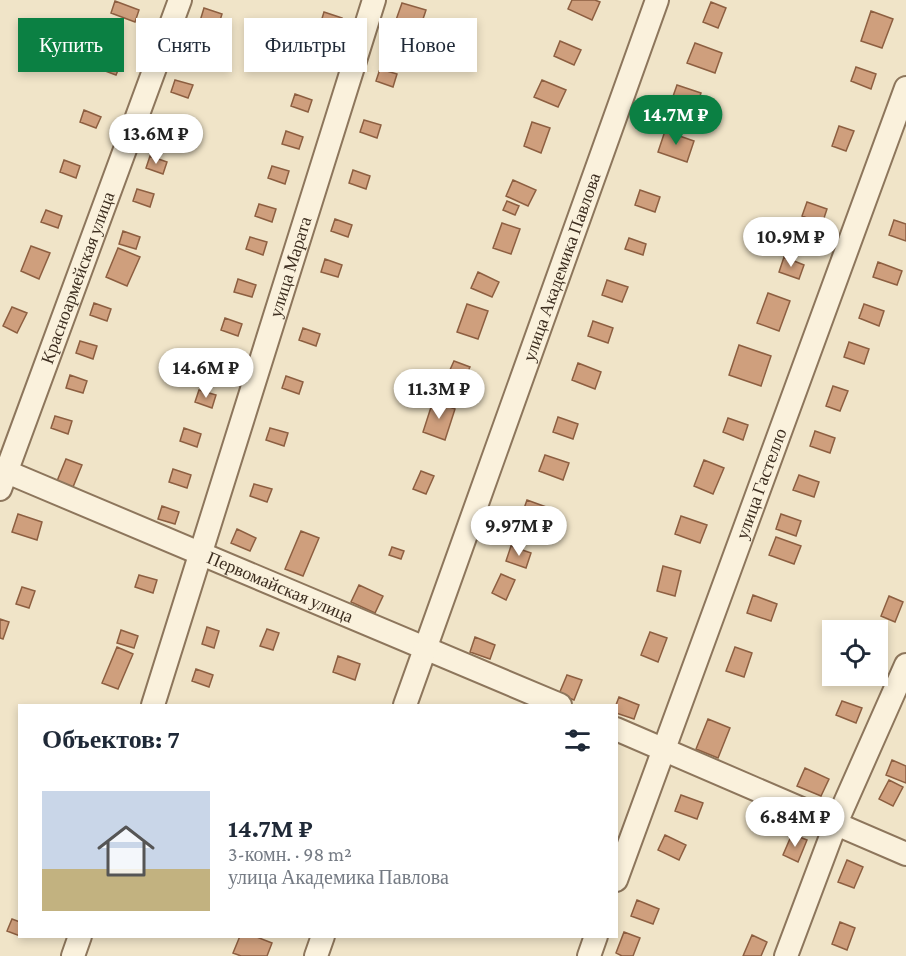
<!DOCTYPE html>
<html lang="ru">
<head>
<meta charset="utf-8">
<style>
  :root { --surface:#fff; --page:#f2f2f3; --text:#1f2937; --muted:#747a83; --line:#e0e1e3; --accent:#0b8043 }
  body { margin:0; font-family:"Crimson Pro",serif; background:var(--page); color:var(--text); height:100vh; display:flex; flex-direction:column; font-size:22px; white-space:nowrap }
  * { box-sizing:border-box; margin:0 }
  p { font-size:20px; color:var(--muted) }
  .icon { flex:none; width:33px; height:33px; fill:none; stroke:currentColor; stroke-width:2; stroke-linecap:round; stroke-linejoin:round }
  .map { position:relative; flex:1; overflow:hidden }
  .panel { position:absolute; left:18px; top:704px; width:600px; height:234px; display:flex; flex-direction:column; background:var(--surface); border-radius:0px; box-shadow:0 3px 9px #0003 }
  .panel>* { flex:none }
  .hud { position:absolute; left:18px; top:18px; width:600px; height:54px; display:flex; gap:12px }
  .fabs { position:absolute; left:822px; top:620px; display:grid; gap:12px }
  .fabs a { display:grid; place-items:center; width:66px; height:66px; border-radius:0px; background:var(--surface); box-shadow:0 3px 9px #0003; font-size:30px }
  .price { position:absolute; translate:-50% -51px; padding:0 14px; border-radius:21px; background:#fff; color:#222; font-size:20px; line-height:39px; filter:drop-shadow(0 2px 3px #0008) }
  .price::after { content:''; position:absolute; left:50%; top:36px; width:18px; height:14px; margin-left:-9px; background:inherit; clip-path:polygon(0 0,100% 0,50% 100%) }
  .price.on { background:var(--accent); color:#fff }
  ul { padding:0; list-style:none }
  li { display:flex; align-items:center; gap:18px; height:150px; padding:0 24px }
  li+li { border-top:2px solid var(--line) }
  li span { display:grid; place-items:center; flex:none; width:168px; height:120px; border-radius:0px; color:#555 }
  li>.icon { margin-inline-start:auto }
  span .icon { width:72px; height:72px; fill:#fffc; stroke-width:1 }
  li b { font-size:26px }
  h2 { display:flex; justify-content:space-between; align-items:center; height:72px; padding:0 24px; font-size:26px }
  .tag { padding:0 21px; border-radius:0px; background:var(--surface); box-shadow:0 3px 9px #0003; font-size:21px; line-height:54px }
  .tag.on { background:var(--accent); color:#fff }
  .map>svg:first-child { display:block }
  .building { fill:#cf9f7d; stroke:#8d5f41; stroke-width:1.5 }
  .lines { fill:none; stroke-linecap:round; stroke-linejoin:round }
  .minor-casing { stroke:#8d765c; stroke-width:26 }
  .minor { stroke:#faf1dc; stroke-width:22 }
  .labels { text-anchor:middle; stroke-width:6; stroke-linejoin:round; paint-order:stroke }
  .street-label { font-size:18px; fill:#3d2e20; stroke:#f7eed8 }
</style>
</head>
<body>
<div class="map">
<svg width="906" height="956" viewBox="0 0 906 956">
  <rect width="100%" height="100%" fill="#f0e4c8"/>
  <path class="building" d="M572 0H595L600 2 592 20 568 9Z
    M115 1 139 10 135 22 111 13Z
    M711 2 726 8 718 28 703 22Z
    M402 3 426 10 420 28 396 20Z
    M204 8 222 14 218 27 200 21Z
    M871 11 893 19 882 48 861 41Z
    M324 12 342 18 337 30 320 25Z
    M560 41 581 50 574 65 554 56Z
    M695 43 722 53 715 73 687 63Z
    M190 45 207 51 203 63 186 58Z
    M308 52 325 58 321 70 304 65Z
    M97 54 121 63 116 75 92 66Z
    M856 67 876 74 871 89 851 81Z
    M380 69 397 74 393 87 376 81Z
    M175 80 193 85 188 98 171 92Z
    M542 80 566 90 558 107 534 97Z
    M677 85 701 93 695 111 671 102Z
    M295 94 312 100 308 112 291 106Z
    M84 110 101 117 96 128 80 122Z
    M166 119 189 127 184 144 160 136Z
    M364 120 381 125 377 138 360 132Z
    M532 122 550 128 541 153 524 146Z
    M839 126 854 131 846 151 832 146Z
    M286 131 303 137 299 149 282 144Z
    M665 131 694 141 687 162 658 152Z
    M150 156 167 162 163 174 146 168Z
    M64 160 80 166 76 178 60 172Z
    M272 166 289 171 285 184 268 178Z
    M353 170 370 176 366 189 349 183Z
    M513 180 536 190 528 206 506 196Z
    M137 189 154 194 150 207 133 201Z
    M640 190 660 197 655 212 635 205Z
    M507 201 519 206 515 215 503 210Z
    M807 202 827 209 822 224 802 216Z
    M259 204 276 209 272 222 255 216Z
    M46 210 62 216 58 228 41 222Z
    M335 219 352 225 348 237 331 231Z
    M894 220 906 224V241L889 235Z
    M502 223 520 229 511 254 493 248Z
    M123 231 140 237 136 249 119 244Z
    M250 237 267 242 263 255 246 249Z
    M629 238 646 244 643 255 625 249Z
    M31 246 50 253 39 279 21 271Z
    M118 248 140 257 127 286 106 277Z
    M784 257 804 265 799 279 779 272Z
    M325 259 342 265 338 277 321 272Z
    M878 262 902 271 897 285 873 277Z
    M478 272 499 282 492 297 471 288Z
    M238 279 256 285 252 297 234 292Z
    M607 280 628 287 622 302 602 295Z
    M768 293 790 301 779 331 757 323Z
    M94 303 111 309 107 321 90 315Z
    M467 304 488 311 478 339 457 332Z
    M864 304 884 311 879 326 859 318Z
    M12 307 27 313 17 333 3 326Z
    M225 318 242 324 238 336 221 330Z
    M593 321 613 328 608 343 588 336Z
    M303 328 320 334 316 346 299 340Z
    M80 341 97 346 93 359 76 353Z
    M849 342 869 349 864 364 844 357Z
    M739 345 771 356 761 386 729 375Z
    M213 352 230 358 226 370 209 364Z
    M454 361 470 367 465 378 449 372Z
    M578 363 601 372 595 389 572 380Z
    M70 375 87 381 83 393 66 388Z
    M286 376 303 382 299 394 282 388Z
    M833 386 848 391 840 411 826 406Z
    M199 390 216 395 212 408 195 402Z
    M433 401 455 409 445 440 423 432Z
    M55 416 72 421 68 434 51 428Z
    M558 417 578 424 573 439 553 432Z
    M728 418 748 425 743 440 723 432Z
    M184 428 201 434 197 447 180 441Z
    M270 428 288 433 284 446 266 440Z
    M815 431 835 438 830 453 810 446Z
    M545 455 569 463 563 480 539 471Z
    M66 459 82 465 73 487 57 481Z
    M704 460 724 468 713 494 694 486Z
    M173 469 191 475 187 488 169 482Z
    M421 471 434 476 426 494 413 489Z
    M799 475 819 482 814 497 793 490Z
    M254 484 272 489 267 502 250 496Z
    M527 500 549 508 544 525 521 517Z
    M162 506 179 512 175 524 158 519Z
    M18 514 42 522 37 540 12 532Z
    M781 514 801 521 796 536 776 529Z
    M681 516 707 525 700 543 675 534Z
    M237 529 256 538 250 551 231 543Z
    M301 531 319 538 303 576 285 569Z
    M776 537 801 546 794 564 769 555Z
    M511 546 531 553 526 568 506 561Z
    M392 547 404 551 401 559 389 555Z
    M663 566 681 571 675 596 657 591Z
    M501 574 515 580 506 600 492 593Z
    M139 575 157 580 153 593 135 587Z
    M359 585 383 596 375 613 351 602Z
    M22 587 35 591 29 608 16 604Z
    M753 595 777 604 771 621 747 613Z
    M889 596 903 602 895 622 881 616Z
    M0 619 9 622 3 639 0 638Z
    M207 627 219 631 214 648 202 644Z
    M267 629 279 633 273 650 260 646Z
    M121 630 138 636 134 648 117 643Z
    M650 632 667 638 658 662 641 655Z
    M475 637 495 645 490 659 470 652Z
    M117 647 133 654 118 689 102 683Z
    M735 647 752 653 744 677 726 671Z
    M338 656 360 664 355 680 333 672Z
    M196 669 213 675 209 687 192 681Z
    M567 675 582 680 574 700 559 694Z
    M619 697 639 705 634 719 616 713V705Z
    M842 701 862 708 856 723 836 715Z
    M708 719 730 728 718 758 696 749Z
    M892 760 906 766V783L886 775Z
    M805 768 829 779 821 796 797 786Z
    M889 780 903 787 893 806 879 799Z
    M681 795 703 803 697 819 675 811Z
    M792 834 807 840 798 862 783 855Z
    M665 835 686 845 679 860 658 850Z
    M847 860 863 867 854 888 838 882Z
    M637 900 659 909 653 924 631 916Z
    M12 919 20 922V936L7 931Z
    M840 922 855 928 847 950 832 944Z
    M624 932 640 938 633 956H622L616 953Z
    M752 935 767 942 761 956H743Z
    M240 936H254L272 943 267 956H241L233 953Z"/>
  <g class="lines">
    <g class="minor-casing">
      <g id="minor">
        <path id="s1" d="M0 469 560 705"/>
        <path id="s2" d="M0 489 180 0"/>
        <path id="s3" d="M153 705 374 0"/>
        <path id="s4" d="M405 705 657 0"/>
        <path d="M616 729 906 854"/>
        <path id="s5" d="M616 880 906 88"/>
        <path d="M73 956 80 936"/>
        <path d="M316 956 323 936"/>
        <path d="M589 956 596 936"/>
        <path d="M786 956 836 823 906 665"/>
      </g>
    </g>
    <use href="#minor" class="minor"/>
  </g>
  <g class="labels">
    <g class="street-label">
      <text dy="6" stroke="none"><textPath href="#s3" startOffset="459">улица Марата</textPath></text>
      <text dy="6" stroke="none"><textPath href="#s4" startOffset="465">улица Академика Павлова</textPath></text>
      <text dy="6" stroke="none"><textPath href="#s2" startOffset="225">Красноармейская улица</textPath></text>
      <text dy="6" stroke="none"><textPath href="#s5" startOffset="422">улица Гастелло</textPath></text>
      <text dy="6" stroke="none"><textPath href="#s1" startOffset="304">Первомайская улица</textPath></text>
    </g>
  </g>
</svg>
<div class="fabs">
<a><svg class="icon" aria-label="locate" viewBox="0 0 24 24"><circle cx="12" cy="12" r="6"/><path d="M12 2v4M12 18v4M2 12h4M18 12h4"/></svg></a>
</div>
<b class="price on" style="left:676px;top:146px">14.7M ₽</b>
<b class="price" style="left:156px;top:165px">13.6M ₽</b>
<b class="price" style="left:791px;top:268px">10.9M ₽</b>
<b class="price" style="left:206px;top:399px">14.6M ₽</b>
<b class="price" style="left:439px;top:420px">11.3M ₽</b>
<b class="price" style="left:519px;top:557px">9.97M ₽</b>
<b class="price" style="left:795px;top:848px">6.84M ₽</b>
<div class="hud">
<a class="tag on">Купить</a>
<a class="tag">Снять</a>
<a class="tag">Фильтры</a>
<a class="tag">Новое</a>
</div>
<section class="panel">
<h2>Объектов: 7<svg class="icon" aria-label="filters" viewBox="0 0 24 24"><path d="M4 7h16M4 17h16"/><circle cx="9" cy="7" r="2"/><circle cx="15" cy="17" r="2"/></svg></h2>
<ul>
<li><span style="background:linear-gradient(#c9d6e8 65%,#c2b280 0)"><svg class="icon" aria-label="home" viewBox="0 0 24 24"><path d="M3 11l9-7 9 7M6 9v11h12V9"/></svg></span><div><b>14.7M ₽</b><p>3-комн. · 98 m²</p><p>улица Академика Павлова</p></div></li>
</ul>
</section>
</div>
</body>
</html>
